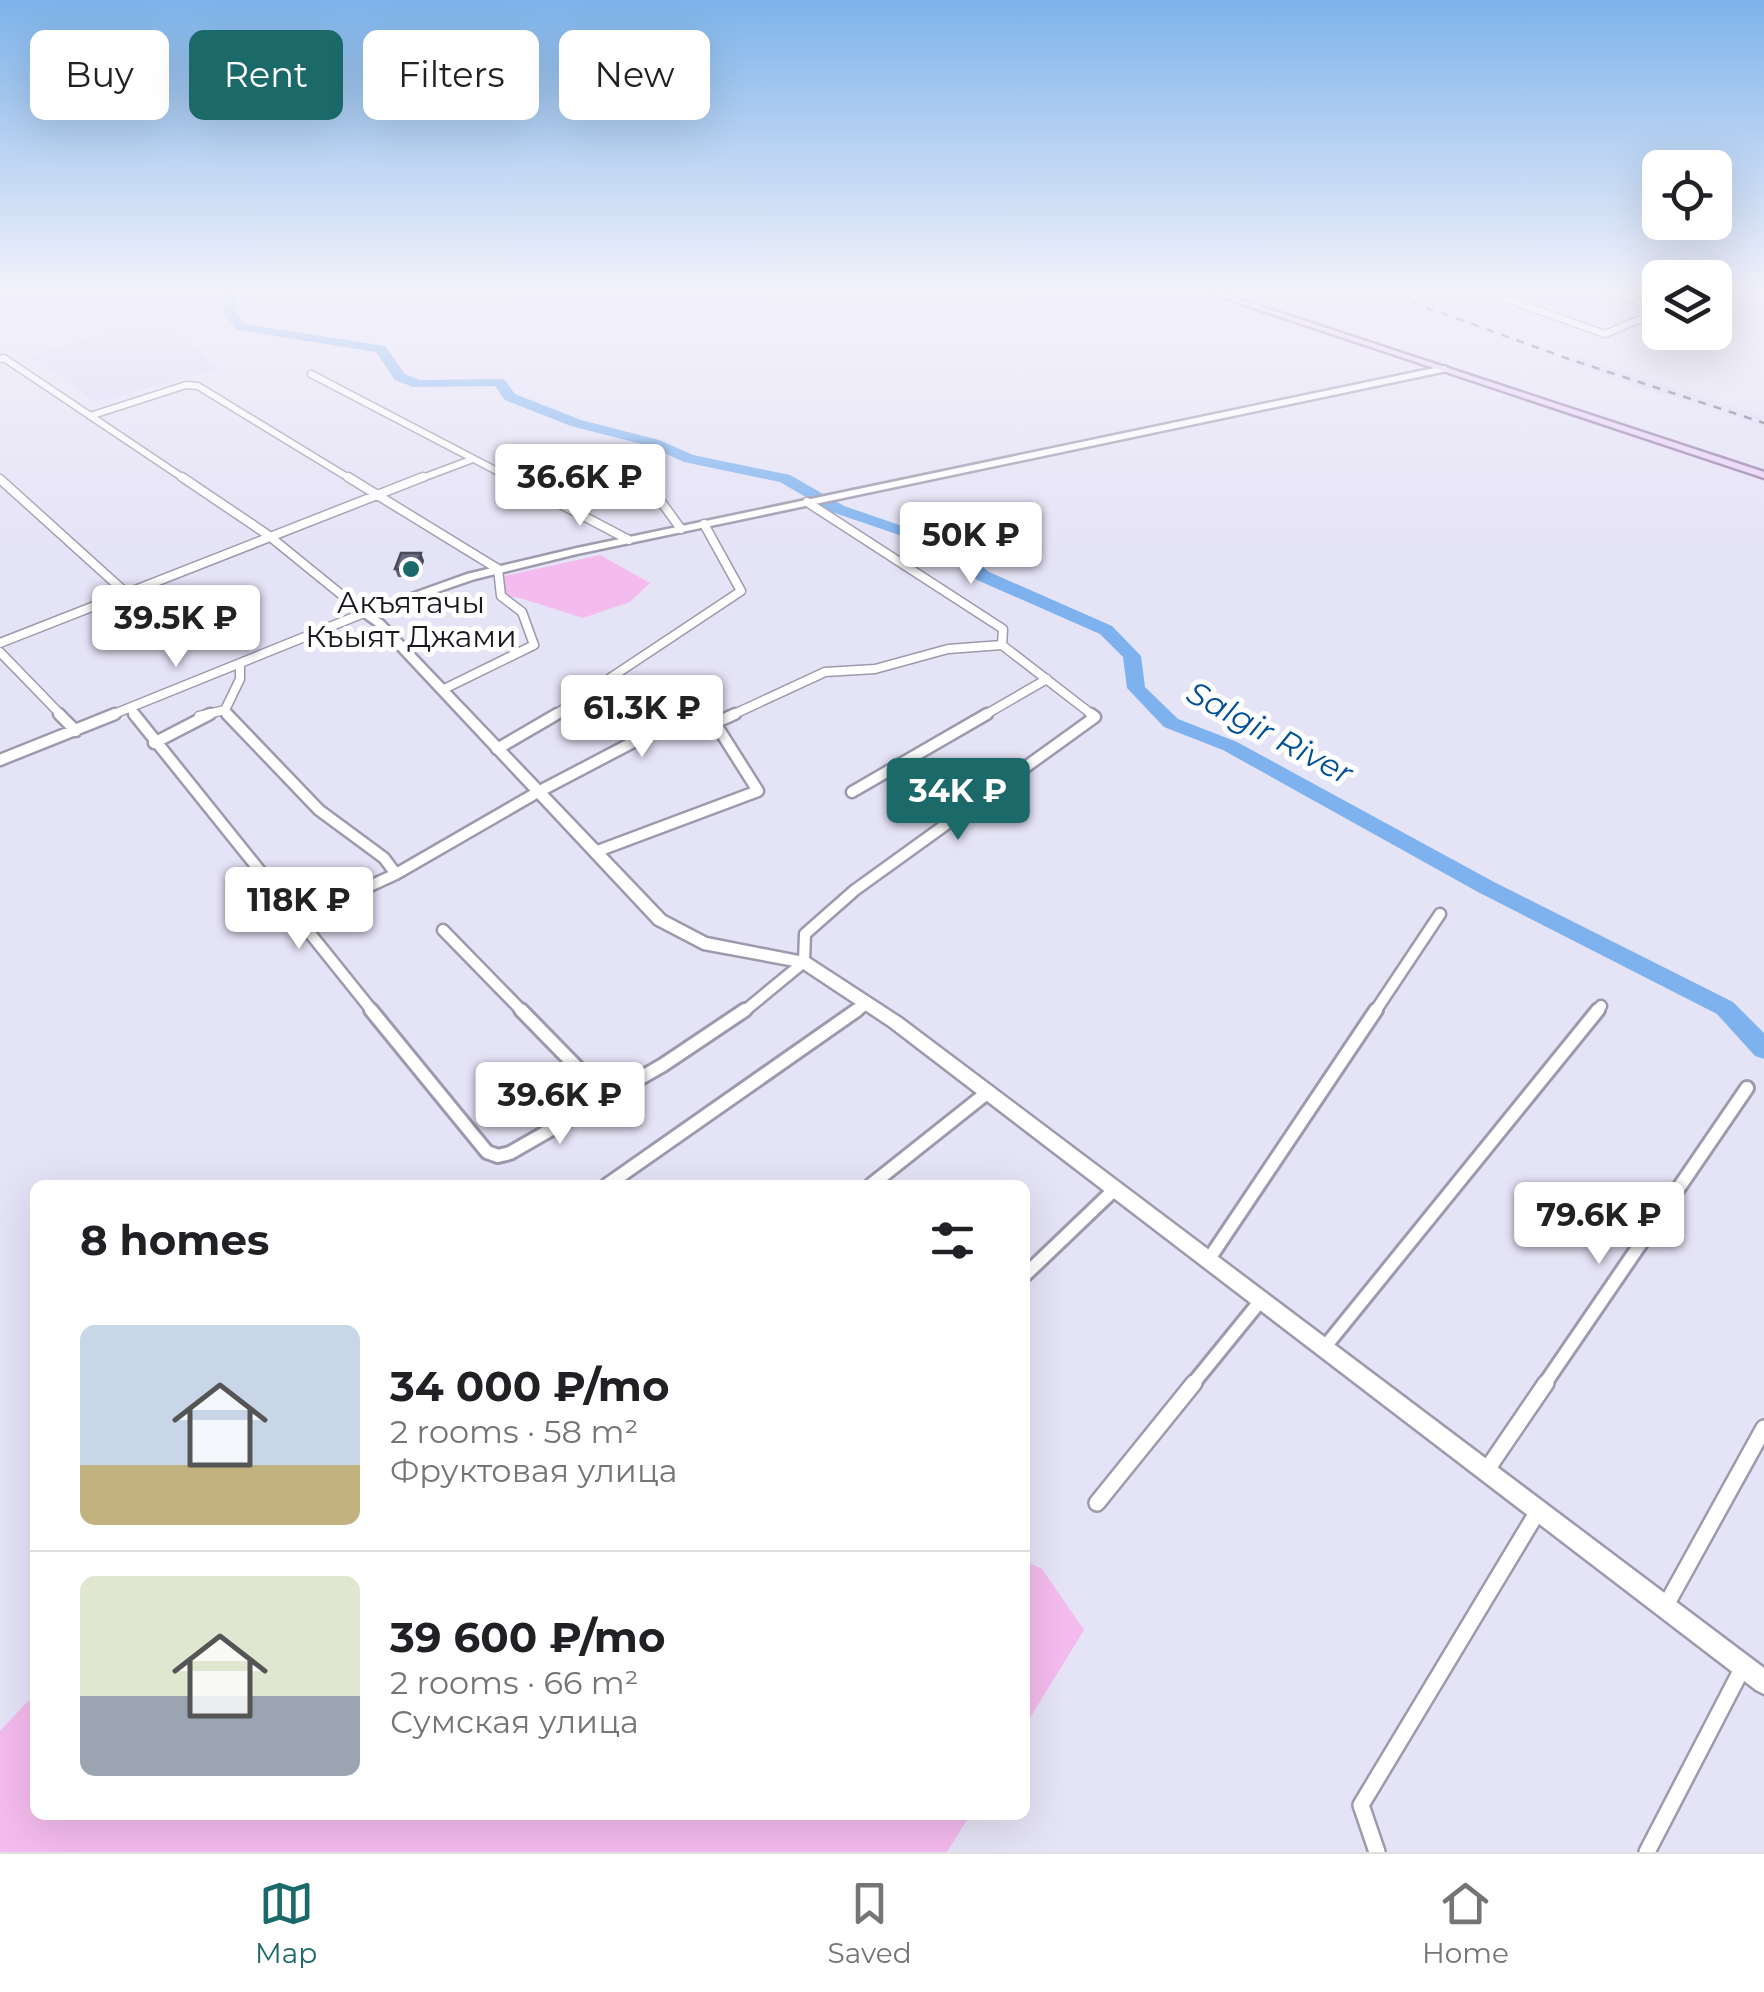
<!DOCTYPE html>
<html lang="en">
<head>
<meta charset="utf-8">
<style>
  :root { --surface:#fff; --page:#f6f6f6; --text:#202124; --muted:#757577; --line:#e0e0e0; --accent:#1c6969 }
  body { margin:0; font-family:Montserrat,sans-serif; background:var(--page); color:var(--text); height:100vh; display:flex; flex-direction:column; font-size:38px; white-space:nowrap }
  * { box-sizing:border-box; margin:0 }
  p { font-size:32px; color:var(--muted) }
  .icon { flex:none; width:55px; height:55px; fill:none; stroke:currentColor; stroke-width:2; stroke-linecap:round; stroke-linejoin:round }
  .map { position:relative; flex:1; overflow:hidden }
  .details { position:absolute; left:30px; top:1180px; width:1000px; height:640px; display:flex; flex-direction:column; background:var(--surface); border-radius:15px; box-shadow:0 10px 40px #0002 }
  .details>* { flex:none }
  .hud { position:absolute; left:30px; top:30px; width:1000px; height:90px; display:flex; gap:20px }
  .controls { position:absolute; left:1642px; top:150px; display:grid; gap:20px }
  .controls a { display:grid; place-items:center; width:90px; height:90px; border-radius:15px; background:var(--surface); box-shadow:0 10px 40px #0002; font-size:50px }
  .price { position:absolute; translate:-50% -85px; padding:0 22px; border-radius:10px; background:#fff; color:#222; font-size:32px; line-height:65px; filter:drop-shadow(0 2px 5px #0008) }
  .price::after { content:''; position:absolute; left:50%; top:60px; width:30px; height:22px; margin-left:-15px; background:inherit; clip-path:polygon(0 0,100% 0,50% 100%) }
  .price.selected { background:var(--accent); color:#fff }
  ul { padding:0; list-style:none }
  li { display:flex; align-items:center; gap:30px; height:250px; padding:0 50px }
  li+li { border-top:2px solid var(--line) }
  li span { display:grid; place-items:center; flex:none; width:280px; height:200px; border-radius:15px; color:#555 }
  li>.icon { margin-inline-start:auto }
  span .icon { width:120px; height:120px; fill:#fffc; stroke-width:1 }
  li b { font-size:42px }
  h2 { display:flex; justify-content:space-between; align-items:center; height:120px; padding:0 50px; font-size:42px }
  .chip { padding:0 35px; border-radius:15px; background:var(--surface); box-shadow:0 10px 40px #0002; font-size:35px; line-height:90px }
  .chip.selected { background:var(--accent); color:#fff }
  .menu { display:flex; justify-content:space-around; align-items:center; height:140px; border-top:2px solid var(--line); background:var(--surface); font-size:28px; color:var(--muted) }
  .menu a { display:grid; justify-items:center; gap:5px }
  .menu .selected { color:var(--accent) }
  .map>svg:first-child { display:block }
  .built { fill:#dddaf5 }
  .green { fill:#f4bbee }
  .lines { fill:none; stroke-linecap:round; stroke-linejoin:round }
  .river { fill:#7eb2ee; fill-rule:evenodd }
  .street-far4-casing { stroke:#9c9aac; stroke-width:9 }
  .street-far3-casing { stroke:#9c9aac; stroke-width:11 }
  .street-far2-casing { stroke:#9c9aac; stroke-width:15 }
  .street-far1-casing { stroke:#9c9aac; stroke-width:18 }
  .street-casing { stroke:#9c9aac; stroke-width:20 }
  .secondary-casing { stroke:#9c9aac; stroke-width:5 }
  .primary-casing { stroke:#967ca9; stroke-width:5 }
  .street-far4 { stroke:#fff; stroke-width:6 }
  .street-far3 { stroke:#fff; stroke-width:8 }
  .street-far2 { stroke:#fff; stroke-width:10 }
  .street-far1 { stroke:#fff; stroke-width:12 }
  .street { stroke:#fff; stroke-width:15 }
  .secondary { fill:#fff; fill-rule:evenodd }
  .primary { fill:#e8d1f8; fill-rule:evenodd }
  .rail { stroke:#6a6874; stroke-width:2.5; stroke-dasharray:8 8; stroke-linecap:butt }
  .wall { fill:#595e6c }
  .shaded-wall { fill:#494c58 }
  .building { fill:#686d7e; stroke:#494c58; stroke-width:2.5 }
  .poi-dot { fill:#1c6969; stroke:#fff; stroke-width:4 }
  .labels { text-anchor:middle; stroke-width:10; stroke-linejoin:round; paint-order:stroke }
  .far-poi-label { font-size:30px; fill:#1a1920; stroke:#fff }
  .far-water-label { font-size:32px; font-style:italic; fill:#005096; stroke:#fff }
</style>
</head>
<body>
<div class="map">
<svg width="1764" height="1852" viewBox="0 0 1764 1852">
  <rect width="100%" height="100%" fill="#e5e3f6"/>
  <path class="built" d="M166 325 221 369 96 402 29 356 128 327 140 332Z
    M1572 355 1764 417V427L1561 361Z"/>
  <path class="green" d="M600 555 650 583 630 602 583 618 520 598 501 596 504 576Z
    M1025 1561 1042 1569 1084 1630 1025 1726Z
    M35 1699V1815H970L947 1852H0V1731L27 1702Z"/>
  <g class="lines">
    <path class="river" d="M222 291H234L238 299 234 311 245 324 385 346 405 374 420 380 504 379 515 394 581 420 659 440 693 455 790 475 844 506 917 531 975 560 989 572 1112 626 1141 656 1145 687 1178 719 1237 742 1494 882 1733 1002 1764 1033V1059L1755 1056 1717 1014 1478 892 1223 750 1164 727 1127 688 1123 657 1100 634 977 580 963 568 905 537 832 512 780 482 684 462 649 446 571 426 505 400 495 386 413 387 395 380 376 352 237 330 222 311 226 299Z"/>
    <g class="street-far4-casing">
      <path id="street-far4" d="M1484 291 1605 334 1660 311
        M1607 291 1660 308
        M0 359 4 358 186 480
        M311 374 514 480
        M90 416 186 385 198 386 352 480
        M587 451 640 480
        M417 480 473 459"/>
    </g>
    <g class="street-far3-casing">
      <path id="street-far3" d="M348 477 498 569 501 596 522 612 534 645 442 690
        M509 477 629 540
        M635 477 649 485 681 529
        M0 479 125 592
        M807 502 1003 629 1002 645 1094 716
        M0 643 423 477
        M0 652 62 716
        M131 709 136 716
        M109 716 364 613 268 535 182 477
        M199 716 225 710
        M229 716 225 710 240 679V665
        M553 716 741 591 704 524
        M730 716 825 672 875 669 948 649 1002 645
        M983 716 1047 679"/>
    </g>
    <g class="street-far2-casing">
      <path id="street-far2" d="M59 714 76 731
        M134 714 374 1013
        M227 714 319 810 384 858 396 874
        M154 743 210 714
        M497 749 557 714
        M0 760 115 714
        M852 792 987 714
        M595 852 758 791 715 723
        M298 919 396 874 538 792 664 726 715 723 735 714
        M443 930 524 1013
        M742 1013 804 962 805 934 855 890 1095 717 1091 714
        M854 1013 866 1004
        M1374 1013 1440 914
        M1596 1013 1601 1006"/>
    </g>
    <g class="street-far1-casing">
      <path id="street-far1" d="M371 1010 487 1152 498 1156 510 1153 663 1065 745 1010
        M521 1010 605 1096
        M607 1185 857 1010
        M871 1185 988 1092
        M1209 1259 1376 1010
        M1025 1275 1115 1189
        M1324 1348 1598 1010
        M1192 1385 1262 1299
        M1544 1385 1747 1088"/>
    </g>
    <g class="street-casing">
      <path id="street" d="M1486 1471 1546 1383
        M1097 1503 1194 1383
        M1665 1607 1764 1428
        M1377 1852 1361 1805 1538 1511
        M1647 1852 1743 1667"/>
    </g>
    <g class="secondary-casing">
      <path id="secondary" d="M1444 366 1447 367V371L577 554 475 579 373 614 383 621 665 916 707 938 809 958 901 1018 1764 1668V1694L1756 1690 889 1026 800 967 703 949 655 924 375 625 358 613 467 574 577 548Z"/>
    </g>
    <g class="primary-casing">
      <path id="primary" d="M1203 291H1214L1764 472V478Z"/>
    </g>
    <use href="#street-far4" class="street-far4"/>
    <use href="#street-far3" class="street-far3"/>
    <use href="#street-far2" class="street-far2"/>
    <use href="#street-far1" class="street-far1"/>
    <use href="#street" class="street"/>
    <use href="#secondary" class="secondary"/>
    <use href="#primary" class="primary"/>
    <path class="rail" d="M1381 291 1566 358 1764 423"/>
  </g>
  <path class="wall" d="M421 553 424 561 418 576 398 577 395 569Z"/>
  <path class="shaded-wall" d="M421 553 424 561 418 576 416 568Z"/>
  <path class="building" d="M401 553H421L416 568 395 569Z"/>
  <linearGradient id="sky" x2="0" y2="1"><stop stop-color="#7db3ea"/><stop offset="0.53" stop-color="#f3f2fb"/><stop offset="1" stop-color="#f3f2fb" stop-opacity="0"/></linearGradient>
  <rect width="1764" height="550" fill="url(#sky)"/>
  <circle class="poi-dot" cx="411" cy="569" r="10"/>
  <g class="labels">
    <g class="far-poi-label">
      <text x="411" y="613">Акъятачы<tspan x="411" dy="34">Къыят Джами</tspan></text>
    </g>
    <g class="far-water-label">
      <text transform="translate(1270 733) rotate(28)" y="11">Salgir River</text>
    </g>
  </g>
</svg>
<div class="controls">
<a><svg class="icon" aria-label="locate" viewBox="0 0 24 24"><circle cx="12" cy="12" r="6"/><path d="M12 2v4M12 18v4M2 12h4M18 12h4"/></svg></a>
<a><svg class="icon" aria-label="layers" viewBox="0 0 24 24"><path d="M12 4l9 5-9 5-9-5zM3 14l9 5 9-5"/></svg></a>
</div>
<b class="price" style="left:580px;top:529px">36.6K ₽</b>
<b class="price" style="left:971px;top:587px">50K ₽</b>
<b class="price" style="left:176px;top:670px">39.5K ₽</b>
<b class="price" style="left:642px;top:760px">61.3K ₽</b>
<b class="price selected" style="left:958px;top:843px">34K ₽</b>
<b class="price" style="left:299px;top:952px">118K ₽</b>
<b class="price" style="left:560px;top:1147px">39.6K ₽</b>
<b class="price" style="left:1599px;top:1267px">79.6K ₽</b>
<div class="hud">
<a class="chip">Buy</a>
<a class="chip selected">Rent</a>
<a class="chip">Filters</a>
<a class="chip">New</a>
</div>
<section class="details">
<h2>8 homes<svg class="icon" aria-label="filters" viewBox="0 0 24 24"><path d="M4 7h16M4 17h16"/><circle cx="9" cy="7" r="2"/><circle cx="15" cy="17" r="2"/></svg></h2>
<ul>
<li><span style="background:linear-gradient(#c9d6e8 70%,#c2b280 0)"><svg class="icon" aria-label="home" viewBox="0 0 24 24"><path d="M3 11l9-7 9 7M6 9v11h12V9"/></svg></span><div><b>34 000 ₽/mo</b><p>2 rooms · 58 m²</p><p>Фруктовая улица</p></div></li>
<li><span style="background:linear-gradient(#dfe7d0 60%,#9aa5b1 0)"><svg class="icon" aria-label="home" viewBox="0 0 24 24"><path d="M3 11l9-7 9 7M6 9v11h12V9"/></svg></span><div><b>39 600 ₽/mo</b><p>2 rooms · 66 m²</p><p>Сумская улица</p></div></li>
</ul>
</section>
</div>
<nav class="menu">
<a class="selected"><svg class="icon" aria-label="map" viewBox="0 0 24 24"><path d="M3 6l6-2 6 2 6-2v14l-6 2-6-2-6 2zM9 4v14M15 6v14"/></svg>Map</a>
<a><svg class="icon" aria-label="saved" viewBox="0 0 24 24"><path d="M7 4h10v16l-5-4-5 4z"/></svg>Saved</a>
<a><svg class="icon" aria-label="home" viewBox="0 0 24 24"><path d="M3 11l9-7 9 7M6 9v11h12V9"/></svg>Home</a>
</nav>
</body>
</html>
